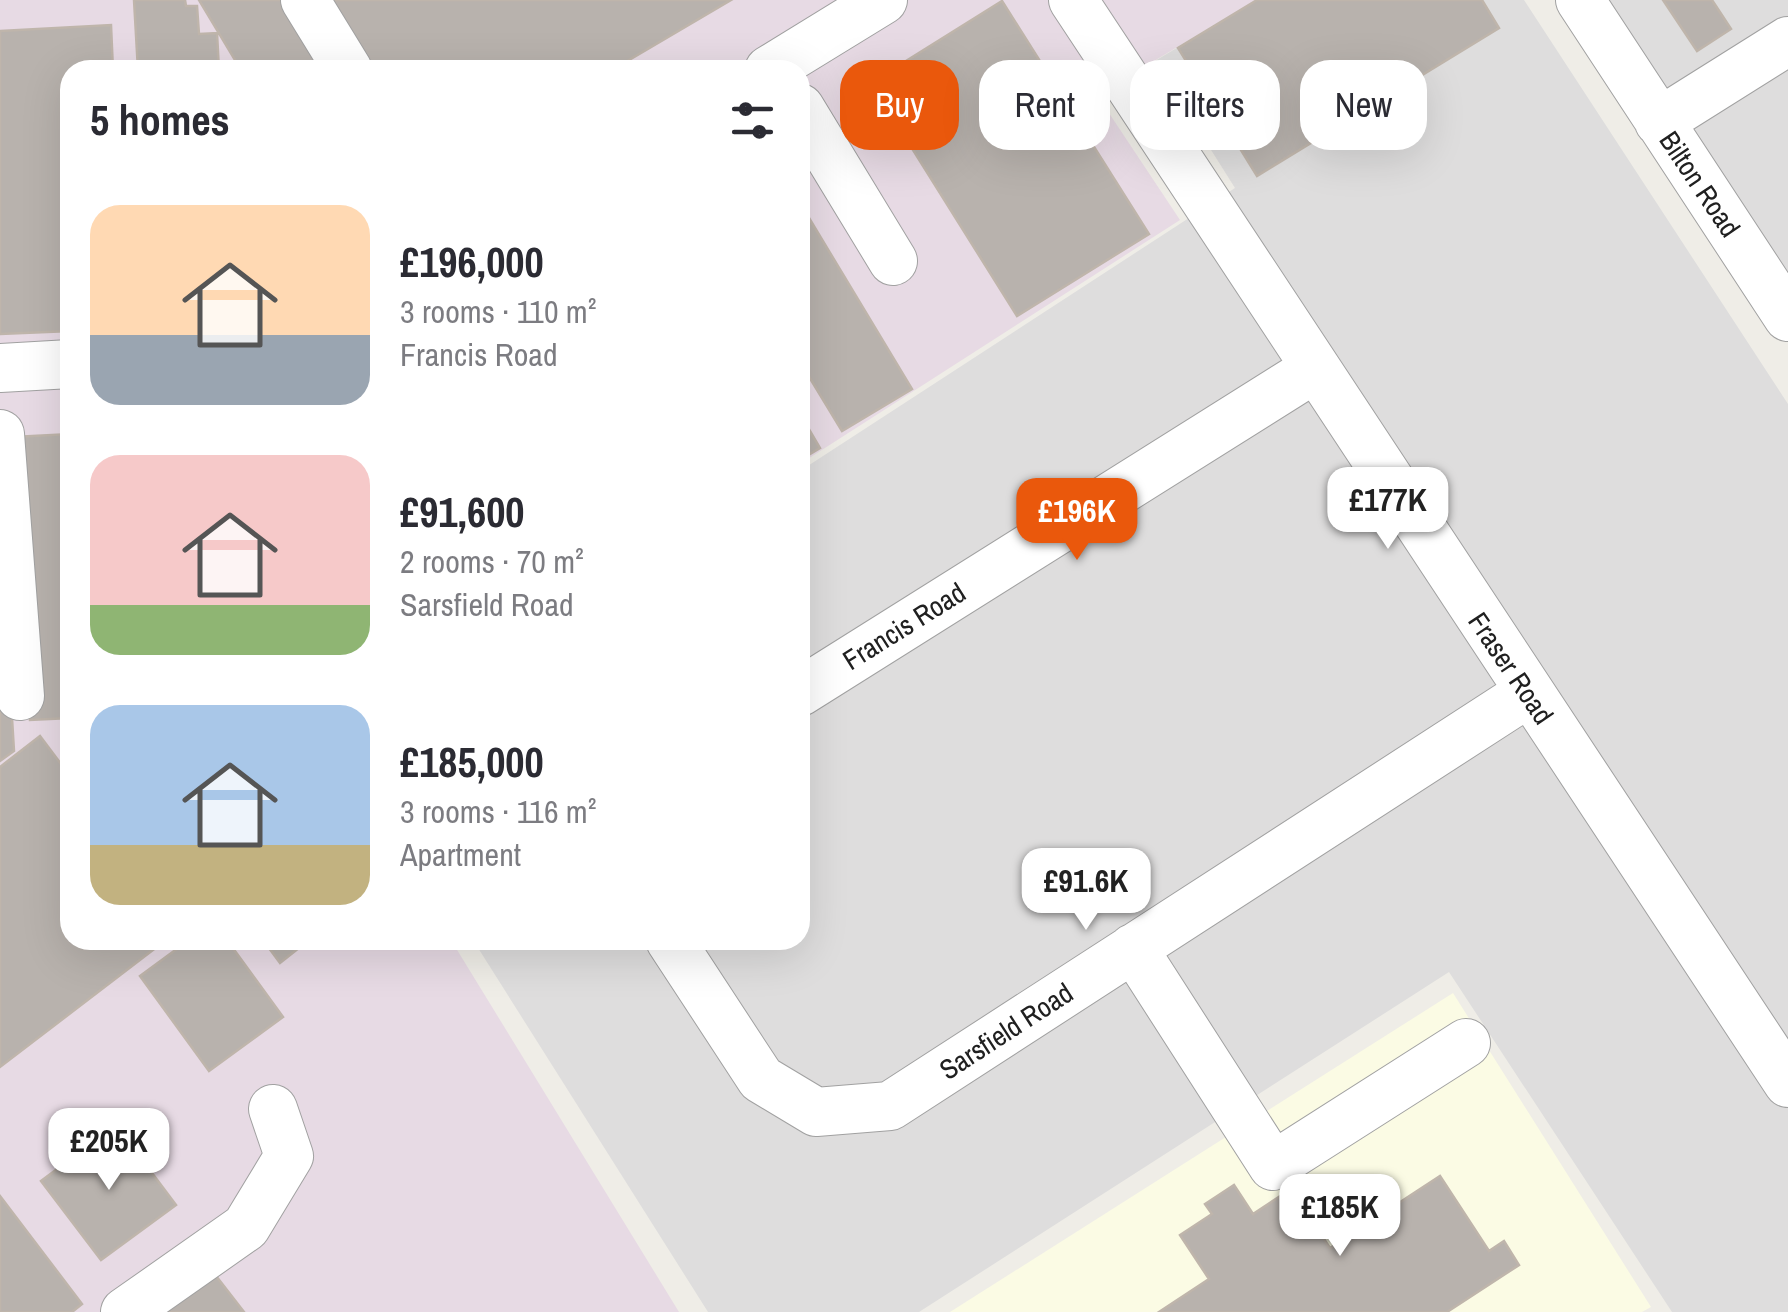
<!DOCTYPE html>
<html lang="en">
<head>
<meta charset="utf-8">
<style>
  :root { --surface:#fff; --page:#f7f7f7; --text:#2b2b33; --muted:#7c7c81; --accent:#ea580c }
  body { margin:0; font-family:"Archivo Narrow",sans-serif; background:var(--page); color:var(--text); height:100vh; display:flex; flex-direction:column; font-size:38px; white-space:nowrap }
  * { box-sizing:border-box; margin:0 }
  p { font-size:32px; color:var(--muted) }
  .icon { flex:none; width:55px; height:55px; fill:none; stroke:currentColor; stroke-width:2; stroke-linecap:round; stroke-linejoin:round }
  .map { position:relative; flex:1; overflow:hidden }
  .drawer { position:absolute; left:60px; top:60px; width:750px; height:890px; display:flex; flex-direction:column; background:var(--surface); border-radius:30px; box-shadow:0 10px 40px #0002 }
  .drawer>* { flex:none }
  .guide { position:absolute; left:840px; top:60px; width:798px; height:90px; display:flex; gap:20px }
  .price { position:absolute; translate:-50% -85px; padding:0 22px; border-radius:20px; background:#fff; color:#222; font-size:32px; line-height:65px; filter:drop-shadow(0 2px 5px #0008) }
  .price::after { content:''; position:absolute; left:50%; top:60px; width:30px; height:22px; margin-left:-15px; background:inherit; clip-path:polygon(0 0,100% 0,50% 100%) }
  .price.selected { background:var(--accent); color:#fff }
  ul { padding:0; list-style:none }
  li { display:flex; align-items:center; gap:30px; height:250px; padding:0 30px }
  li span { display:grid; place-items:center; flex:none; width:280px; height:200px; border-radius:30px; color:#555 }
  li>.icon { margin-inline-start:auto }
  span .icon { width:120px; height:120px; fill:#fffc; stroke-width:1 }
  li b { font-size:42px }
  h2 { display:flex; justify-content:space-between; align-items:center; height:120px; padding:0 30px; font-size:42px }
  .tag { padding:0 35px; border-radius:30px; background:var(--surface); box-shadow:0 10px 40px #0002; font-size:35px; line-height:90px }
  .tag.selected { background:var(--accent); color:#fff }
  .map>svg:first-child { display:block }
  .residential { fill:#dedddd }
  .industrial { fill:#e7dae4 }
  .education { fill:#fbfbe4 }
  .building { fill:#b8b2ad; stroke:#bfb5ab; stroke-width:2.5 }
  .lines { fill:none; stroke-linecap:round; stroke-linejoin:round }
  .minor-casing { stroke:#a1a1a1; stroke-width:50 }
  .minor { stroke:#fff; stroke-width:48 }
  .labels { text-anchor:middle; stroke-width:10; stroke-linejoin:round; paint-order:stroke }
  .street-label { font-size:28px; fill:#202020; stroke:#fff }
</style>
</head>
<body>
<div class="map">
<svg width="1788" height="1312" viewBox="0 0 1788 1312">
  <rect width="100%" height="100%" fill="#efede7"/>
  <path class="residential" d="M1256 0H1524L1788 404V1312H1672L1449 972 919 1312H708L473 940H800V471L1235 188 1155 61Z
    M1599 0H1788V301Z"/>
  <path class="industrial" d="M0 0H1256L1097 95 1180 220 800 464V70H70V940H451L679 1312H0Z"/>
  <path class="education" d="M1453 993 1651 1307 1642 1312H950Z"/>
  <path class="building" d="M134 0H185L186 6H197L199 34 217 33 219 70H138Z
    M199 0H287L329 70H241Z
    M322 0H731L612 70H364Z
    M1257 0H1482L1499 28 1257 176 1178 48Z
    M1663 0H1712L1731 29 1697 51Z
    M1002 1 1149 234 1017 316 871 83Z
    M111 25 113 70H70V331L0 334V31Z
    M800 203 912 389 842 431 800 362Z
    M800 414 820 448 800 460Z
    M70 434V718L30 720 14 437Z
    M0 520 14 751 0 761Z
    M40 736 70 776V940H166L0 1067V767Z
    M189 940H227L283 1017 209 1071 140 976Z
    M263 940H309L280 963Z
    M116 1125 176 1205 101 1260 41 1181Z
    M1440 1176 1489 1251 1504 1241 1519 1265 1447 1312H1159L1209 1279 1180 1235 1212 1214 1205 1204 1234 1185 1253 1214 1291 1189 1330 1248Z
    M0 1196 82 1304 72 1312H0Z
    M213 1272 244 1312H161Z"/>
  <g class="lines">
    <g class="minor-casing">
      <path id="minor" d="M305 0 348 70
        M1073 0 1788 1083
        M1580 0 1788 317
        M769 70 883 0
        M800 108 893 261
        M1659 122 1788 41
        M0 368 70 364
        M0 434 20 696
        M800 692 1314 369
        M670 940 761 1079 816 1112 890 1106 1528 693
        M1133 948 1273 1166 1466 1043
        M125 1312 246 1227 289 1156 273 1109"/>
    </g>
    <use href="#minor" class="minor"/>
  </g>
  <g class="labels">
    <g class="street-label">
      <text transform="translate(1700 184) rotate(56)" y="10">Bilton Road</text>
      <text transform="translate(904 626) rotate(-32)" y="10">Francis Road</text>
      <text transform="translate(1511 668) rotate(56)" y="10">Fraser Road</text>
      <text transform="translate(1006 1031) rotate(-33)" y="10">Sarsfield Road</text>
    </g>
  </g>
</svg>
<b class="price" style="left:1388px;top:552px">£177K</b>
<b class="price selected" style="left:1077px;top:563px">£196K</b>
<b class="price" style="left:1086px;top:933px">£91.6K</b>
<b class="price" style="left:109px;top:1193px">£205K</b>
<b class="price" style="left:1340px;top:1259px">£185K</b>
<div class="guide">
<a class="tag selected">Buy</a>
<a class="tag">Rent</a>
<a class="tag">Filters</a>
<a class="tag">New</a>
</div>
<section class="drawer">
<h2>5 homes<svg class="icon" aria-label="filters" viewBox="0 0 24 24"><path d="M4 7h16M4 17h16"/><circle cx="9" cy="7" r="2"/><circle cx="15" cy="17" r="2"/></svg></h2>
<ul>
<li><span style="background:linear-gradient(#ffd9b3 65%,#9aa5b1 0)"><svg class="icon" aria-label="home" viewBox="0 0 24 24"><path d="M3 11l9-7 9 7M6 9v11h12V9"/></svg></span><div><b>£196,000</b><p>3 rooms · 110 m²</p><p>Francis Road</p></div></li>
<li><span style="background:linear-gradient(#f6c9c9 75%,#8fb573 0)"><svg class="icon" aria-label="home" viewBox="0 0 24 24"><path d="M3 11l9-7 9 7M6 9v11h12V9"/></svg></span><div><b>£91,600</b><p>2 rooms · 70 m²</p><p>Sarsfield Road</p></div></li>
<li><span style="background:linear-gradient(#a9c7e8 70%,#c2b280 0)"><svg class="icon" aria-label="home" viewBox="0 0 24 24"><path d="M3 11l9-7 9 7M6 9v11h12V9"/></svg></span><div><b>£185,000</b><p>3 rooms · 116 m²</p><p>Apartment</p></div></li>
</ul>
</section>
</div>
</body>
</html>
